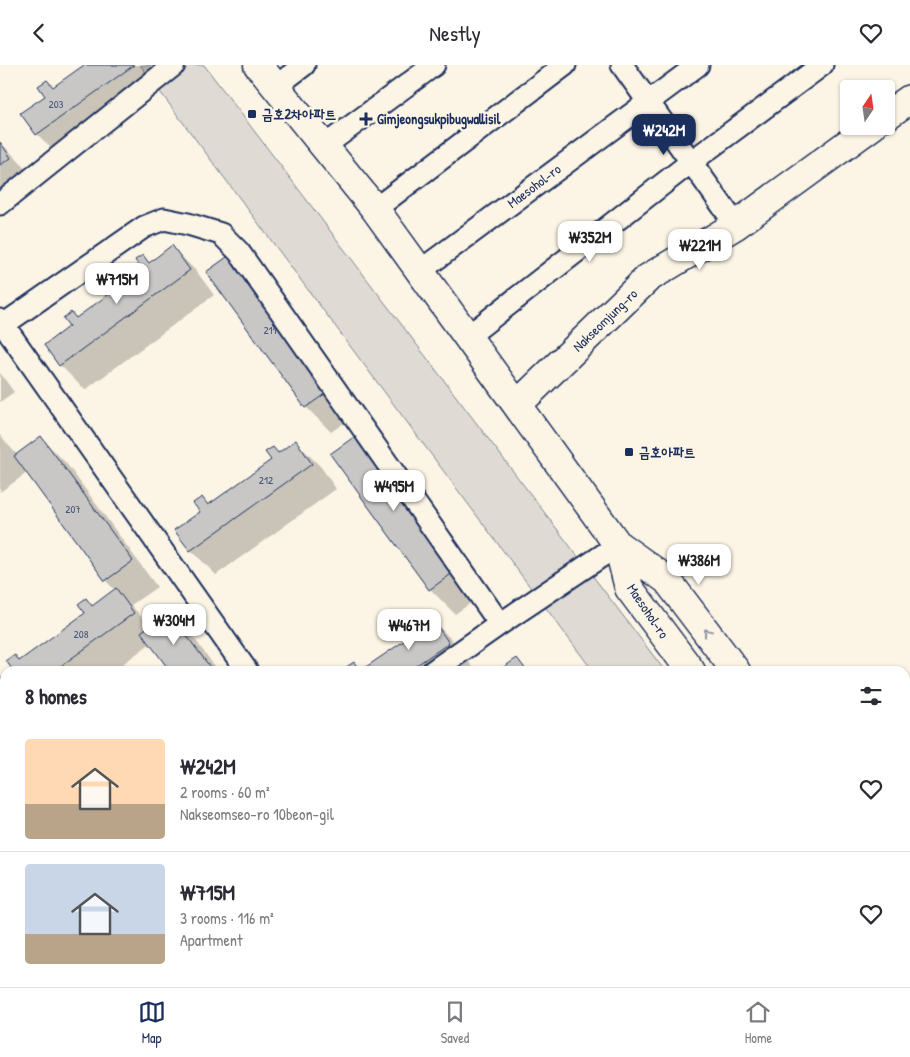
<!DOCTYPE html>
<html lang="en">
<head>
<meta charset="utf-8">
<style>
  :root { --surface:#fff; --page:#f2f2f3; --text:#2b2b33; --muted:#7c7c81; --line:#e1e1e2; --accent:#1b2f5e }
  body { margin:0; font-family:"Patrick Hand","Poor Story",sans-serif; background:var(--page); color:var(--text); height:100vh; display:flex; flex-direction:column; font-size:19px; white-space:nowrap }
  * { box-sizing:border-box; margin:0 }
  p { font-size:16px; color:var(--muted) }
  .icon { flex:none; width:28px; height:28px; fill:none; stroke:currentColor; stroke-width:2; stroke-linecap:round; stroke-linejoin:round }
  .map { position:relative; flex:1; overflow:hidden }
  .details { position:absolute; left:0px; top:601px; width:910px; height:321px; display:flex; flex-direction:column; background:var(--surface); border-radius:15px 15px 0 0; box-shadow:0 1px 4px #0004 }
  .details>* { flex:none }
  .needle { width:32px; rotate:13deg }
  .controls { position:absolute; left:840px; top:15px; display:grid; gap:10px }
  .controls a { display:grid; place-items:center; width:55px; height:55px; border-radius:5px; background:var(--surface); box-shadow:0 1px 4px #0004; font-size:25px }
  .price { position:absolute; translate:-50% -42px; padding:0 11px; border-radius:10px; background:#fff; color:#222; font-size:16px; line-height:32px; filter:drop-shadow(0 1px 2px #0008) }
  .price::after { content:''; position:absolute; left:50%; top:30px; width:15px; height:11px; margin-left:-8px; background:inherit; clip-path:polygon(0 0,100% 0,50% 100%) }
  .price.active { background:var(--accent); color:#fff }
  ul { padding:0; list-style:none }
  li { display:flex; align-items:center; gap:15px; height:125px; padding:0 25px }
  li+li { border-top:1px solid var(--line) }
  li span { display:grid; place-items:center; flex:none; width:140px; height:100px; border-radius:5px; color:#555 }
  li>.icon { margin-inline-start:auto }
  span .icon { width:60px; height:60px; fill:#fffc; stroke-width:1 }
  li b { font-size:21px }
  h2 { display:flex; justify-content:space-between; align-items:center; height:60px; padding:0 25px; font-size:21px }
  header { display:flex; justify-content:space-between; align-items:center; height:65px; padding:0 25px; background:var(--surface); font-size:22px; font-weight:600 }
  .tabs { display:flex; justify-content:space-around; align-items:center; height:70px; border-top:1px solid var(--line); background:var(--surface); font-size:14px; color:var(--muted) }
  .tabs a { display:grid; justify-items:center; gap:2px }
  .tabs .active { color:var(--accent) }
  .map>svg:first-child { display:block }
  .green { fill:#dfdbd4; stroke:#7d8599 }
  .shadow { fill:#0003; fill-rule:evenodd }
  .building { fill:#c8c7c6; stroke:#1b2f5e }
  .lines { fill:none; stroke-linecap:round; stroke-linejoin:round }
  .street-casing { stroke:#1b2f5e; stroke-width:25 }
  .secondary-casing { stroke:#1b2f5e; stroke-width:31 }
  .street { stroke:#fcf5e5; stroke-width:21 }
  .secondary { stroke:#fcf5e5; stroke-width:28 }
  .oneway { stroke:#8c92a2 }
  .poi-dot { fill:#1b2f5e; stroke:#fcf5e5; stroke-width:2 }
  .labels { text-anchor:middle; stroke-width:5; stroke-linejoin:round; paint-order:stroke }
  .number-label { font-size:11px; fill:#465578 }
  .poi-label { font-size:14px; font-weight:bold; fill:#1b2f5e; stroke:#fcf5e5; text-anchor:start }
  .street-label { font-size:14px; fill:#1b2f5e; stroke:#fcf5e5 }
</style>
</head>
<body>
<header><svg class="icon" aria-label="back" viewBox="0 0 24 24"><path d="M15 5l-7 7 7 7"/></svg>Nestly<svg class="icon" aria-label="heart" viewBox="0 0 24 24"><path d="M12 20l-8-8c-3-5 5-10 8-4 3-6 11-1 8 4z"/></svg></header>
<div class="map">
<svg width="910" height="922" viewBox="0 0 910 922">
  <rect width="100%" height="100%" fill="#fcf5e5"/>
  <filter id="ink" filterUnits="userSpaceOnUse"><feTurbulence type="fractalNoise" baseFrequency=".02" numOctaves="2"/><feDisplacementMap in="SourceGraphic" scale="10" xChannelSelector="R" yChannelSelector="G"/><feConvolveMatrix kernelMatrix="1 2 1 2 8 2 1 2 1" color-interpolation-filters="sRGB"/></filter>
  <g filter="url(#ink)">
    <path class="green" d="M140 0H204L665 606H593Z"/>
    <path class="shadow" d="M86 0H150L165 21 62 94 37 69 46 31 54 23ZM74 42 75 43 65 51 63 49Z
      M0 77 19 96 35 118 0 143Z
      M172 182 197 207 214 230 85 325 60 300 71 262V248L77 254 144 205 142 191 150 198Z
      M208 207 357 349 331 367 306 342Z
      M0 308 14 327 0 337Z
      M0 370 17 390 41 373 66 398 157 522 131 540 150 562 169 549 194 573 218 606H172L151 578 113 606H13L15 605V592L20 597 87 548 86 535 93 542 115 525 106 516 27 408 0 427Z
      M296 377 321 402 336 424 216 510 191 485 201 447 202 433 209 441Z
      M332 389 481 531 455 549 430 524Z
      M433 556 458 581 473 603 469 606H362L408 574 410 562 415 568Z"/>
    <path class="building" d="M84 0H134L36 70 20 48 45 31 38 21 47 15 53 22Z
      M0 77 11 93 0 100Z
      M172 180 190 205 59 301 44 280 69 261 63 253 71 247 76 253 142 205 135 195 143 190 149 198Z
      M234 187 333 323 305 343 206 207Z
      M358 369 457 505 429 525 330 389Z
      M41 371 133 496 105 516 14 391Z
      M296 375 312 399 190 486 174 465 200 447 193 438 202 432 208 440 271 395 265 387 273 382 278 388Z
      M116 523 134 548 54 606H11L13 605 6 596 15 590 19 596 85 548 78 539 86 533 92 541Z
      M169 547 213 606H170L141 567Z
      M433 555 449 578 408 606H348L345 603 354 597 360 606 407 574 402 566 410 561 414 568Z
      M517 593 527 606H498Z
      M5 611V642L3 644 0 640V614Z
      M740 918H754L759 922H734Z"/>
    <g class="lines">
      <g class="street-casing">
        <path id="street" d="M622 0 736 160
          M275 22 304 0
          M323 82 434 0
          M0 139 174 0
          M375 144 565 0
          M420 206 698 0
          M0 255 247 606
          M3 260 144 162 164 154 188 159 221 169 239 187 500 559
          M467 272 691 97 822 0
          M433 606 500 559 618 480
          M0 688 5 693
          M598 922 604 918"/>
      </g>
      <g class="secondary-casing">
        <path id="secondary" d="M258 0 375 144 618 480 667 515 736 606
          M886 51 910 34
          M517 340 648 213 736 160 872 61
          M618 480 629 523 691 606
          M905 835 910 842
          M905 887 910 890"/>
      </g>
      <use href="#street" class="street"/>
      <use href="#secondary" class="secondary"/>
    </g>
    <defs><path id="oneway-chevron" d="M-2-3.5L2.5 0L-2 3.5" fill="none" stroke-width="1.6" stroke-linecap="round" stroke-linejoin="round" transform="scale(1.25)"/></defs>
    <use class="oneway" href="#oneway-chevron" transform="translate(707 567) rotate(-127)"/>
  </g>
  <g class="poi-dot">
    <rect x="247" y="44" width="10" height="10" rx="2.5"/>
    <path d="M363.5 46.5h5v5h5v5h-5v5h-5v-5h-5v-5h5z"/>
    <rect x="624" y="382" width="10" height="10" rx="2.5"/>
  </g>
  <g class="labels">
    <g class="number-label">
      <text x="56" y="43">203</text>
      <text x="270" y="269">211</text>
      <text x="266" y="419">212</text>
      <text x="73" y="448">207</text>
      <text x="81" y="573">208</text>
    </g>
    <g class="poi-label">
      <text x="262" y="54">금호2차아파트</text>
      <text x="377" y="59">Gimjeongsukpibugwallisil</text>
      <text x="639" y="392">금호아파트</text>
    </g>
    <g class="street-label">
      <text transform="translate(534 121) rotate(-37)" y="5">Maesohol-ro</text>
      <text transform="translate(605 255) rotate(-44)" y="5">Nakseomjung-ro</text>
      <text transform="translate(648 546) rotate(56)" y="5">Maesohol-ro</text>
    </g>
  </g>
</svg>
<div class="controls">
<a><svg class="needle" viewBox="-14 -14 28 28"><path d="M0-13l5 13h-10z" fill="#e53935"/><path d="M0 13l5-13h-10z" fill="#7c7c81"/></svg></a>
</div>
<b class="price active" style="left:664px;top:91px">₩242M</b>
<b class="price" style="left:590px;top:198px">₩352M</b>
<b class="price" style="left:700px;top:206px">₩221M</b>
<b class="price" style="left:117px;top:240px">₩715M</b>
<b class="price" style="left:394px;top:447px">₩495M</b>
<b class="price" style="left:699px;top:521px">₩386M</b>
<b class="price" style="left:174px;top:581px">₩304M</b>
<b class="price" style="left:409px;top:586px">₩467M</b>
<section class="details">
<h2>8 homes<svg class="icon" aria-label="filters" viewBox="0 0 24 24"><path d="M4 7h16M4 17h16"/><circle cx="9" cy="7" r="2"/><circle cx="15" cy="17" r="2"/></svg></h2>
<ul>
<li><span style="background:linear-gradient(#ffd9b3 65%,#b9a48a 0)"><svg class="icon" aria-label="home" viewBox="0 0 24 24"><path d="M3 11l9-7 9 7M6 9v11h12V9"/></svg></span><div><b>₩242M</b><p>2 rooms · 60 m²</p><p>Nakseomseo-ro 10beon-gil</p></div><svg class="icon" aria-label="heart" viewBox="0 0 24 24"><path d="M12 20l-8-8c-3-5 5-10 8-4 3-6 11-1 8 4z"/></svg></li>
<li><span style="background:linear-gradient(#c9d6e8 70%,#b9a48a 0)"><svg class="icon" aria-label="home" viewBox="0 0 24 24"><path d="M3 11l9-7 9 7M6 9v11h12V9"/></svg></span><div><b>₩715M</b><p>3 rooms · 116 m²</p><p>Apartment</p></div><svg class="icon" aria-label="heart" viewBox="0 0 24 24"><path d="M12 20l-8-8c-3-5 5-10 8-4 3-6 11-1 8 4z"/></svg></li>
</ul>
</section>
</div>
<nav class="tabs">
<a class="active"><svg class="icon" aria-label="map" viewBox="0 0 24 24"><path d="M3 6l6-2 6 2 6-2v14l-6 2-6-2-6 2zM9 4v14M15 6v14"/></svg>Map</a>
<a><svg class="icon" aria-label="saved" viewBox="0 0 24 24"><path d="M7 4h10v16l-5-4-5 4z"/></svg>Saved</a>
<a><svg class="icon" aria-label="home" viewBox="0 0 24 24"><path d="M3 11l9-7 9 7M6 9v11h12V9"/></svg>Home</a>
</nav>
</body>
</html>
